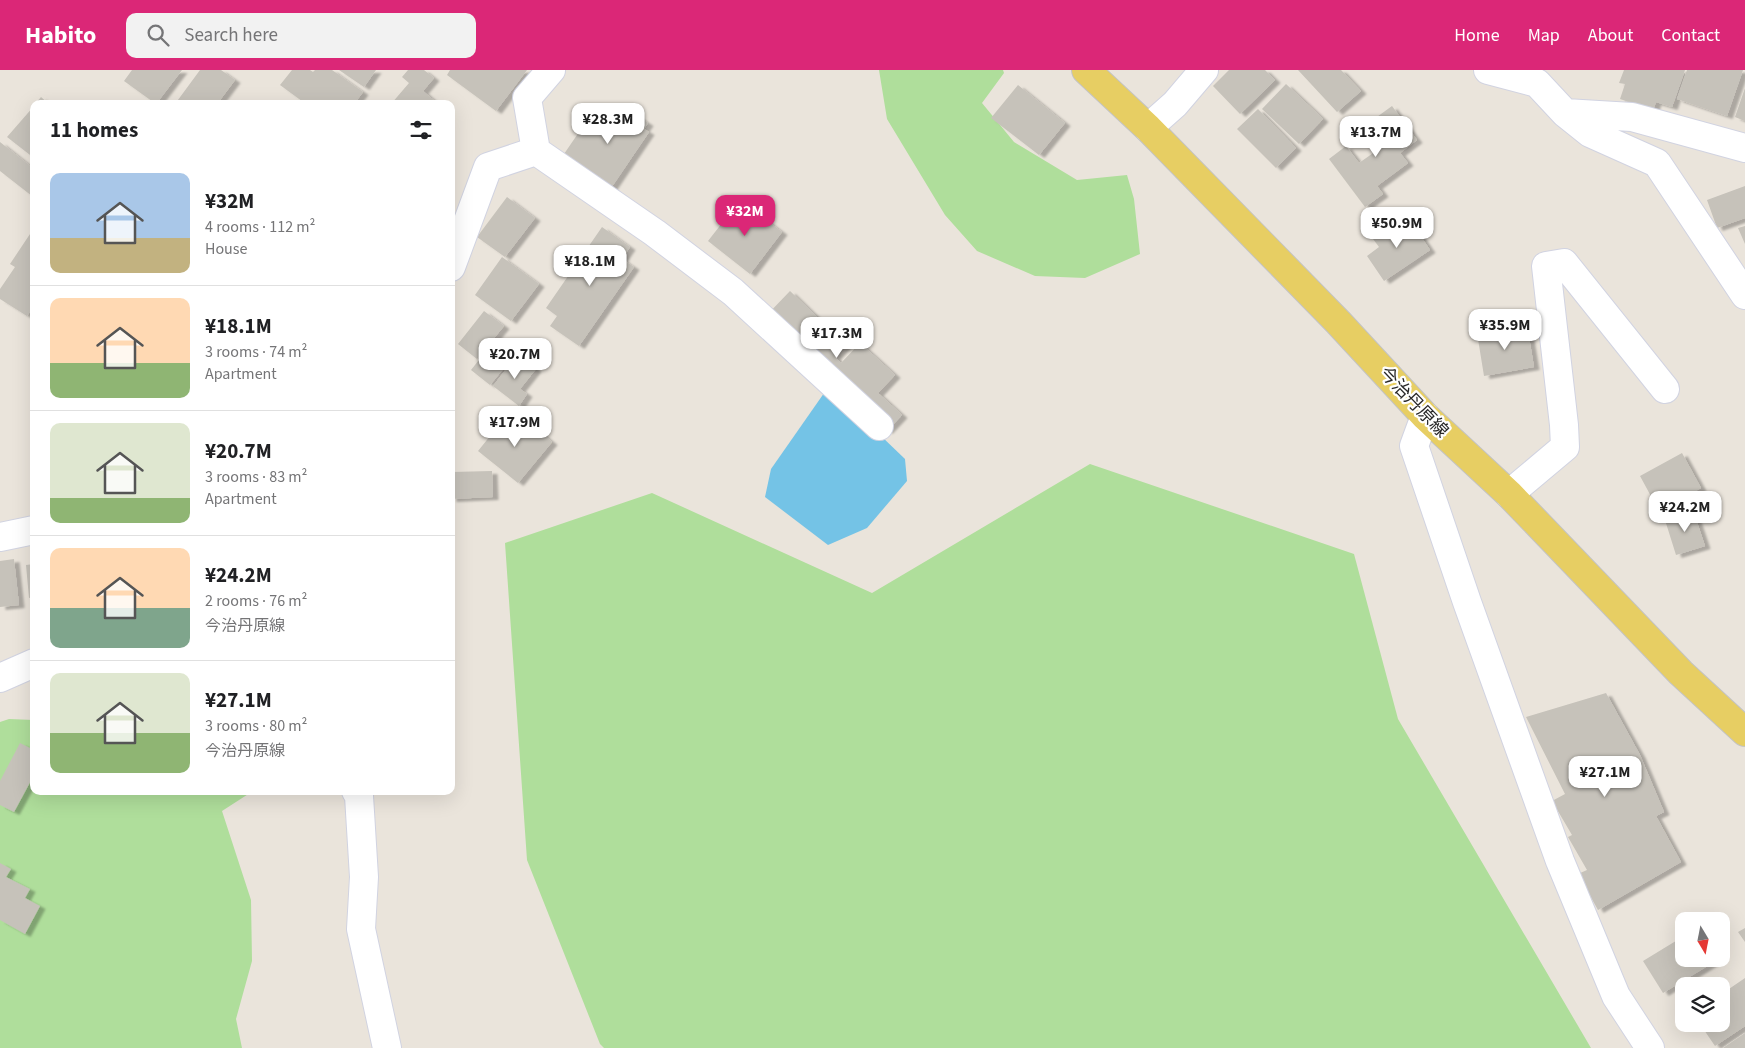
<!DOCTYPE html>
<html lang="en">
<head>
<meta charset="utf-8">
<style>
  :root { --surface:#fff; --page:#f2f2f2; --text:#202124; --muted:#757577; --line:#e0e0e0; --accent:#db2777 }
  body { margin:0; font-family:"Source Sans 3","Noto Sans JP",sans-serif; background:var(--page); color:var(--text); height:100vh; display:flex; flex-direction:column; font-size:19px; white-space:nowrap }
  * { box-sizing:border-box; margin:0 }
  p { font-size:16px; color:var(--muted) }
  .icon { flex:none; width:28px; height:28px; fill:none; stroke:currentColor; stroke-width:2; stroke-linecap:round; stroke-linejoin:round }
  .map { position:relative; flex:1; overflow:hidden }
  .panel { position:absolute; left:30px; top:30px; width:425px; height:695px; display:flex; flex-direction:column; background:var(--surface); border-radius:10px; box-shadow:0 5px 20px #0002 }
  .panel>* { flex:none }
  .needle { width:32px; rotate:170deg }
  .buttons { position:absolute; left:1675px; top:842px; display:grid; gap:10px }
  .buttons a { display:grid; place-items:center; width:55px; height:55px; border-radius:10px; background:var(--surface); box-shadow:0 5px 20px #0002; font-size:25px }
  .price { position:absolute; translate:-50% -42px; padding:0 11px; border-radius:10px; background:#fff; color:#222; font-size:16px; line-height:32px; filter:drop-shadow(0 1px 2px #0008) }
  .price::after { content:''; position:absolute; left:50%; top:30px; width:15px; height:11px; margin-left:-8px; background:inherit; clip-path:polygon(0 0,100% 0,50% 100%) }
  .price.active { background:var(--accent); color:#fff }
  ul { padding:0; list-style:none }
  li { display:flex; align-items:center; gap:15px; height:125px; padding:0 20px }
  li+li { border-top:1px solid var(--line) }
  li span { display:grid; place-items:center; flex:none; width:140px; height:100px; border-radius:10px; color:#555 }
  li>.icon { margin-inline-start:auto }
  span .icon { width:60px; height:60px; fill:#fffc; stroke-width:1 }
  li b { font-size:21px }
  h2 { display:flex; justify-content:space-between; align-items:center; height:60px; padding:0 20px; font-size:21px }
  header { display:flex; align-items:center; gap:30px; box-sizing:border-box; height:70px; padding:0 25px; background:var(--accent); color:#fff }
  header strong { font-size:24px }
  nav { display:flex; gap:28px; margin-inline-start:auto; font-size:18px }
  .search { width:350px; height:45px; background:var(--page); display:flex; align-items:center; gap:12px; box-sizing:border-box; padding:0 18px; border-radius:10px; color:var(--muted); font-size:19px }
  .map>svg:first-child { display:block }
  .green { fill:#afde9b }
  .water { fill:#74c3e6 }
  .building { fill:#c6c2ba; filter:url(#shadow) }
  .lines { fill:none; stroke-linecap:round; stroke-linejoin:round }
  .minor-casing { stroke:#d1d3e1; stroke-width:30 }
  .major-casing { stroke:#c3c3c3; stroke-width:30 }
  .minor { stroke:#fff; stroke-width:28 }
  .major { stroke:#e7ce63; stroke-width:28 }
  .labels { text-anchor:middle; stroke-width:4.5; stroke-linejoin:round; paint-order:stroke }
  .street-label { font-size:18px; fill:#292929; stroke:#fff }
</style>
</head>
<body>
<header>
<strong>Habito</strong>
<div class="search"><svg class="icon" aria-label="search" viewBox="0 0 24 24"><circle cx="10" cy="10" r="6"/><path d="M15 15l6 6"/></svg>Search here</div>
<nav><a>Home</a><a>Map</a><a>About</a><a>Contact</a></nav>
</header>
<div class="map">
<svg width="1745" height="978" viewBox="0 0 1745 978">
  <defs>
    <filter id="shadow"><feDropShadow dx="5.5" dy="3" stdDeviation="1" flood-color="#0004"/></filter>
  </defs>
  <rect width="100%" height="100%" fill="#eae4db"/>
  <path class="green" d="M879 0H1003L1004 3 982 33 1014 72 1077 110 1127 105 1134 129 1140 184 1085 208 1035 206 977 181 945 145 887 49Z
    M1090 394 1354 484 1398 649 1591 978H604L600 974 527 790 505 473 652 423 872 523Z
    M9 649 34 650V721H253L222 741 251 830 252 891 236 949 242 978H0V652Z"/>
  <path class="water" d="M829 316 905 389 907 411 867 458 828 475 765 427 771 399Z"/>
  <path class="building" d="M132 0H182L156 34 124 11Z
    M200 0H221L235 10 217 34H175Z
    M292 0H310L313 2 315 0H332L363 22 354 34H306L280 15Z
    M339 0H376L364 17Z
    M408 0H424L434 8 423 21 438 34H391L409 13 402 7Z
    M450 0H527L496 41 447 5Z
    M1229 0H1265L1275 10 1240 44 1213 16Z
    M1298 0H1341L1361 21 1337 42Z
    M1624 0H1685L1672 37 1656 32 1653 40 1620 29 1625 14 1619 13Z
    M1687 0H1743L1727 46 1677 29Z
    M1286 14 1323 49 1299 74 1262 39Z
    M1018 15 1065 53 1039 85 991 48Z
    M1745 18V51L1735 47Z
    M41 27 49 34H35Z
    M618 33 648 53 644 59 649 62 609 121 590 107 593 103 564 84 590 46 603 55Z
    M34 36V88L7 67Z
    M1392 36 1417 70 1400 83 1408 93 1377 116 1383 124 1365 137 1329 89 1346 76 1359 93 1386 74 1370 52Z
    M1258 39 1296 78 1276 98 1237 59Z
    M0 72 34 99 32 126 0 101Z
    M1745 116V148L1717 158 1707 130Z
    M507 127 535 148 505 187 477 167Z
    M740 130 782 162 750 204 708 171Z
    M1407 146 1430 180 1384 211 1367 186 1379 177 1373 169Z
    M1745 156V174L1738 158Z
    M602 157 630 177 622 189 634 197 579 276 550 256 557 246 546 238Z
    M34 158V236L27 246 0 229V219L15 197 10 194Z
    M502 187 539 214 511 251 475 225Z
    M790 221 846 275 835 287 841 293 860 273 895 305 878 323 902 345 887 361 765 247Z
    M484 241 504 256 477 289 458 274Z
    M1510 257 1511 264 1528 261 1534 297 1484 306 1477 263Z
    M490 276 509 292 490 315 471 300Z
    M518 284 536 299 520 319 527 324 519 336 493 316Z
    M521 346 552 372 518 413 478 381 503 350 512 357Z
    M1682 383 1701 418 1659 441 1640 406Z
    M492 401 493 427 451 429V402Z
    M1693 440 1705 476 1676 485 1665 450Z
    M14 489 19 535 0 537V491Z
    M34 494V527L29 528 26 495Z
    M1606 623 1640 685 1664 742 1656 746 1681 792 1598 840 1578 804 1587 800 1568 767 1572 765 1552 731 1565 724 1526 647Z
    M20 673 34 680V705L14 742 0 735V711Z
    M0 793 11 799 6 807 30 819 25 828 40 836 25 864 0 850Z
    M1745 858V872L1738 862Z
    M1684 866V889H1712L1714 892 1663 923 1643 891Z
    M1745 908V956L1715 976 1700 954H1721V916H1717L1721 914 1726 921Z
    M1745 963V978H1723Z"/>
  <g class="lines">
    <g class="minor-casing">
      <path id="minor" d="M1488 0 1537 13 1565 43 1632 47 1745 78
        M1565 43 1590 63 1657 93 1745 225
        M1148 58 1175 34 1204 0
        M536 81 655 163 733 222 879 356
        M451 197 488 97 536 81 527 28 551 0
        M1425 346 1414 376 1467 532 1560 791 1616 926 1650 978
        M1509 424 1565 377 1564 355 1546 196 1564 193 1665 319
        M0 467 34 460
        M0 608 34 593
        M356 721 359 726 364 807 361 859 387 978"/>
    </g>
    <g class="major-casing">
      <path id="major" d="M1086 0 1148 58 1338 252 1425 346 1509 424 1681 603 1745 662"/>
    </g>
    <use href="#minor" class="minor"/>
    <use href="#major" class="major"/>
  </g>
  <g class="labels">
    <g class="street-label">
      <text transform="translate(1414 332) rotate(46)" y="6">今治丹原線</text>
    </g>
  </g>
</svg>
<div class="buttons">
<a><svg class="needle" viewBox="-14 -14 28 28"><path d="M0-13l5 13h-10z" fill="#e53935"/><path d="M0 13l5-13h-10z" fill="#757577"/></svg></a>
<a><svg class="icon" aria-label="layers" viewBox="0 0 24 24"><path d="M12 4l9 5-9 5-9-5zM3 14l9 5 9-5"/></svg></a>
</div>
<b class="price" style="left:608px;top:75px">¥28.3M</b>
<b class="price" style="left:1376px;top:88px">¥13.7M</b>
<b class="price active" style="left:745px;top:167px">¥32M</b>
<b class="price" style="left:1397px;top:179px">¥50.9M</b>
<b class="price" style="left:590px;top:217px">¥18.1M</b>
<b class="price" style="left:1505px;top:281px">¥35.9M</b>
<b class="price" style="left:837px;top:289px">¥17.3M</b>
<b class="price" style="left:515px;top:310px">¥20.7M</b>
<b class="price" style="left:515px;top:378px">¥17.9M</b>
<b class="price" style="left:1685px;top:463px">¥24.2M</b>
<b class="price" style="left:1605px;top:728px">¥27.1M</b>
<section class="panel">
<h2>11 homes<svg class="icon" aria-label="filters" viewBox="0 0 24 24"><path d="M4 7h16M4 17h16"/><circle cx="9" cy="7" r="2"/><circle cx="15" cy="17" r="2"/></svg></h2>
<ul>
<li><span style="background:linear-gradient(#a9c7e8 65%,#c2b280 0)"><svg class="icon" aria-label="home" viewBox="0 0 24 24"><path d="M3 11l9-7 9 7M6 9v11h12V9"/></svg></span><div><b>¥32M</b><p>4 rooms · 112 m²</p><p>House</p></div></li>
<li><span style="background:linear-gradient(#ffd9b3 65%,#8fb573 0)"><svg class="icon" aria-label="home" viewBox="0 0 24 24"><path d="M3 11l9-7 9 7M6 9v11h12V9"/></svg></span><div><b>¥18.1M</b><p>3 rooms · 74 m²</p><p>Apartment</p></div></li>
<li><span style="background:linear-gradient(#dfe7d0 75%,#8fb573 0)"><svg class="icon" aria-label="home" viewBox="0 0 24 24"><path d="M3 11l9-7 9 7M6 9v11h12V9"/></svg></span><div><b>¥20.7M</b><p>3 rooms · 83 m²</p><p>Apartment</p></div></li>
<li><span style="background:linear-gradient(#ffd9b3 60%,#7fa58c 0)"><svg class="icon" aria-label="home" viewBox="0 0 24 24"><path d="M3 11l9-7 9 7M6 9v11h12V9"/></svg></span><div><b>¥24.2M</b><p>2 rooms · 76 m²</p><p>今治丹原線</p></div></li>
<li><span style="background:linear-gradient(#dfe7d0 60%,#8fb573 0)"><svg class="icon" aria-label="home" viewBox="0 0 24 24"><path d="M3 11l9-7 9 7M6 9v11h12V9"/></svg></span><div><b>¥27.1M</b><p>3 rooms · 80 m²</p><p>今治丹原線</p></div></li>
</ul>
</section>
</div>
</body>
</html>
